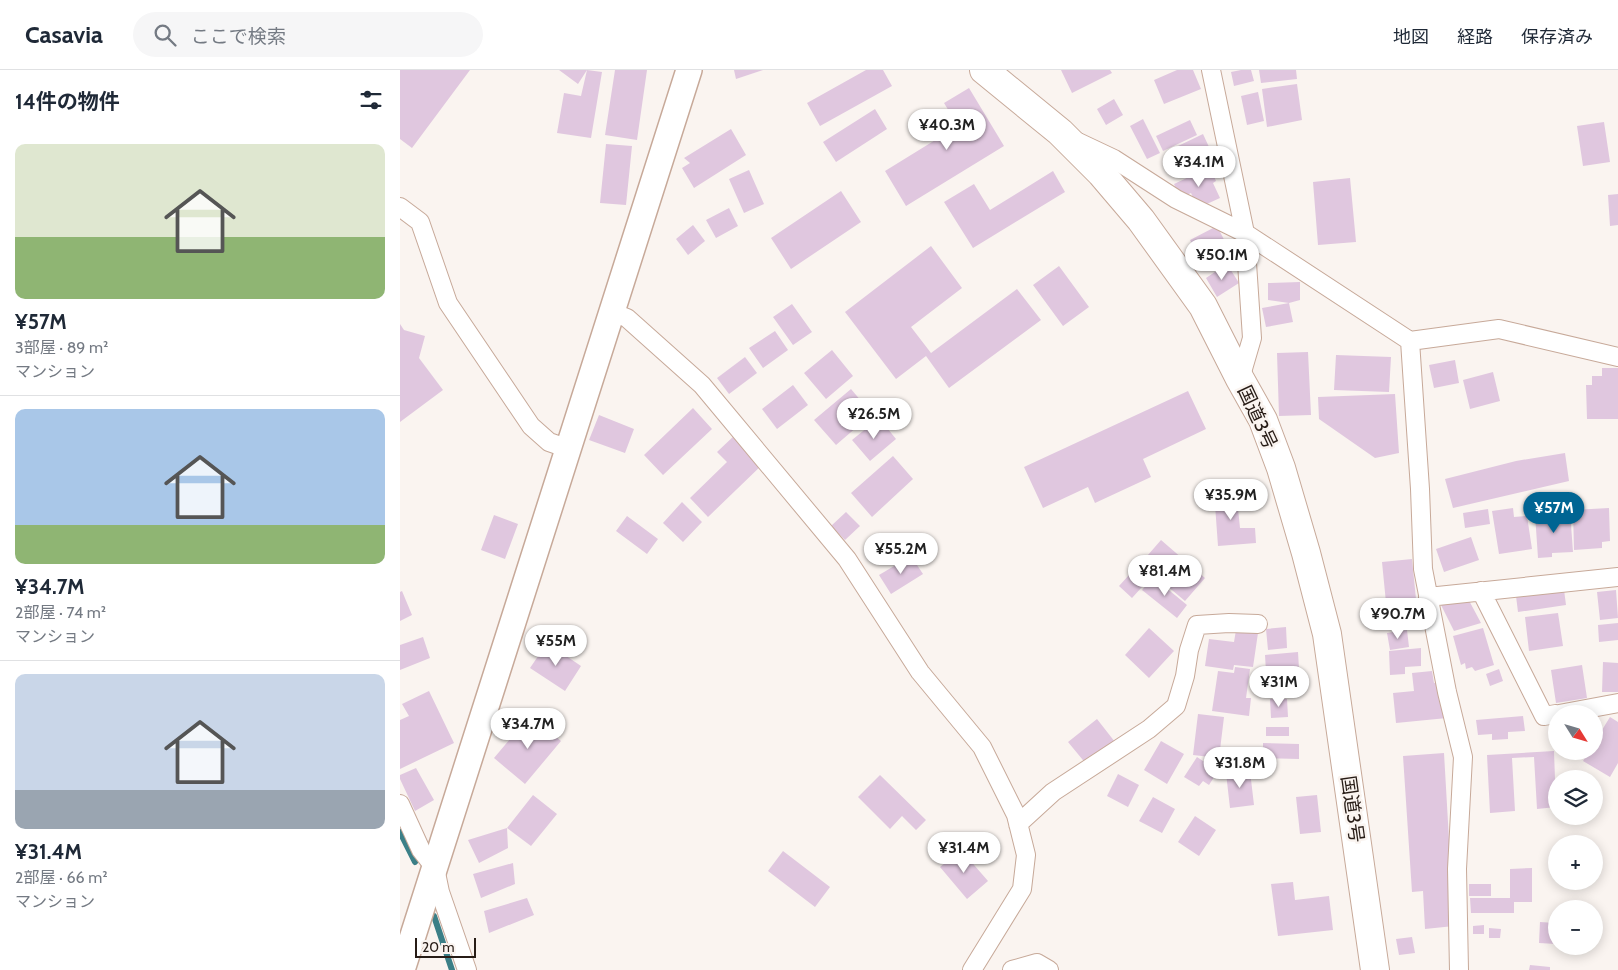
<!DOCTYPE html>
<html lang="ja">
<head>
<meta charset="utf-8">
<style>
  :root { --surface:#fff; --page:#f6f6f7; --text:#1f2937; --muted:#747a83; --line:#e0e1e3; --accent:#006593 }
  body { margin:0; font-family:Cabin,"Noto Sans JP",sans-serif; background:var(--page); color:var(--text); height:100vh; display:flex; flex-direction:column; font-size:19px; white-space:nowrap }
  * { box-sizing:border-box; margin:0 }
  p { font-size:16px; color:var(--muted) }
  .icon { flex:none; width:28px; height:28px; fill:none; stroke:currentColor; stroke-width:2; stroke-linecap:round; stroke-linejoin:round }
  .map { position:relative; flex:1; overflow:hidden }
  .side { display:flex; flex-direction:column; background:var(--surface); width:400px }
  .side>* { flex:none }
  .needle { width:32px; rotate:127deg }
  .controls { position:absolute; left:1148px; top:635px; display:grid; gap:10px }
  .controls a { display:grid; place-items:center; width:55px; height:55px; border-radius:50%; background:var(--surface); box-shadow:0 2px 12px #0003; font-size:25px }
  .scale { position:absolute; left:15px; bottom:12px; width:61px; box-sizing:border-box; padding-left:5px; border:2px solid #271c16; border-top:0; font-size:14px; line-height:18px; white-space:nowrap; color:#271c16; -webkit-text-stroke:4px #faf4f0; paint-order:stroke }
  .price { position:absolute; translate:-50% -42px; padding:0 11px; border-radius:18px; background:#fff; color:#222; font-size:16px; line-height:32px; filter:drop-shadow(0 1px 2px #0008) }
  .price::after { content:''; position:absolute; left:50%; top:30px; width:15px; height:11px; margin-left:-8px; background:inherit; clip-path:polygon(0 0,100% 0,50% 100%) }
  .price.active { background:var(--accent); color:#fff }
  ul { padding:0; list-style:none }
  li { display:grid; align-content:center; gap:10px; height:265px; padding:0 15px }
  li+li { border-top:1px solid var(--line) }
  li span { display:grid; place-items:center; height:155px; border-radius:10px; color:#555 }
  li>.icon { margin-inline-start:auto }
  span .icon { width:90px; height:90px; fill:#fffc; stroke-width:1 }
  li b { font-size:21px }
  h2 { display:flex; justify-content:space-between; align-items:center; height:60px; padding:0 15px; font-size:21px }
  header { display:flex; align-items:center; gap:30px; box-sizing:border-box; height:70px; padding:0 25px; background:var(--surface); border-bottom:1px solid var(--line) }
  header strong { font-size:24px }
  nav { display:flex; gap:28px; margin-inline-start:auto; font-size:18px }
  .search { width:350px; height:45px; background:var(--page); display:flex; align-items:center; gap:12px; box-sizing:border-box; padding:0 18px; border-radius:28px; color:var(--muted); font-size:19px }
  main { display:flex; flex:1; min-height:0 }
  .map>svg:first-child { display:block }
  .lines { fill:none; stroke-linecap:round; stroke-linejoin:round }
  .stream { stroke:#3b7f87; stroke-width:6 }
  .building { fill:#e0c7df }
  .street-casing { stroke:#c7a999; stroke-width:20 }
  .secondary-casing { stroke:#c7a999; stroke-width:28 }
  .highway-casing { stroke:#c7a999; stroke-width:30 }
  .street { stroke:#fff; stroke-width:18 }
  .secondary { stroke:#fff; stroke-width:25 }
  .highway { stroke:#fff; stroke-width:28 }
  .labels { text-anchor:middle; stroke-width:5; stroke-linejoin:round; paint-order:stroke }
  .street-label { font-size:19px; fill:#271c16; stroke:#faf4f0 }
</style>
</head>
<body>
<header>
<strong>Casavia</strong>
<div class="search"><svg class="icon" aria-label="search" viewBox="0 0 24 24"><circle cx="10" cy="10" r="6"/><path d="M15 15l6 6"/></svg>ここで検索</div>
<nav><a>地図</a><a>経路</a><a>保存済み</a></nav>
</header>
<main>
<section class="side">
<h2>14件の物件<svg class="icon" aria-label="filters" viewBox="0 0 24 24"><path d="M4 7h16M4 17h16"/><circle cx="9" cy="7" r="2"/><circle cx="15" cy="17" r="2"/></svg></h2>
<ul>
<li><span style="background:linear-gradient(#dfe7d0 60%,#8fb573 0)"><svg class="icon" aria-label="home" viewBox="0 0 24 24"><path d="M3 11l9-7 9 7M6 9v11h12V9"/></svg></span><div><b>¥57M</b><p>3部屋 · 89 m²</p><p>マンション</p></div></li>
<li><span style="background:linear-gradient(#a9c7e8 75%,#8fb573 0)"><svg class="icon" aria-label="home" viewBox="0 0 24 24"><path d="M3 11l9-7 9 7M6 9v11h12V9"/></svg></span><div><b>¥34.7M</b><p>2部屋 · 74 m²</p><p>マンション</p></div></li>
<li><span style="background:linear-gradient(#c9d6e8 75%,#9aa5b1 0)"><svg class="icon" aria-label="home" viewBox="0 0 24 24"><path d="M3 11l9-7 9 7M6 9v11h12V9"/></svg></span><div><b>¥31.4M</b><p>2部屋 · 66 m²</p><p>マンション</p></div></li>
</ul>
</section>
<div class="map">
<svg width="1218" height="900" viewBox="0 0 1218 900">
  <rect width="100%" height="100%" fill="#faf4f0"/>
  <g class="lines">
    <path class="stream" d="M0 762 15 792
      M34 846 52 900"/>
  </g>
  <path class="building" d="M0 0H70L12 78 0 69Z
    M159 0H187L178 14Z
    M187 0 202 2 191 68 157 63 164 23 181 26Z
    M215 0H247L237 70 205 65Z
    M334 0H363L336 9Z
    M466 0H483L492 16 420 56 407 33Z
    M661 0H710L712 3 672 23Z
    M777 0H793L801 19 764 34 754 10Z
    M841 0H851L854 11 834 16 831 2Z
    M859 0H896L897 9 861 13Z
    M897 14 902 50 867 57 862 19Z
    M569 18 604 76 506 136 485 101 558 56 544 33Z
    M858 22 864 51 847 55 841 26Z
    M714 29 723 45 706 55 697 39Z
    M475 39 487 59 436 92 423 72Z
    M743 49 760 83 747 89 730 56Z
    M790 50 797 65 763 81 756 66Z
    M1204 52 1210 92 1183 96 1177 56Z
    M331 59 346 85 294 118 282 98 290 93 284 88Z
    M803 64 815 90 791 102 778 76Z
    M206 74 232 76 226 135 200 133Z
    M810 97 816 111 813 113 820 128 798 138 791 123 780 128 774 114Z
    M349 100 364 134 344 143 329 109Z
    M653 101 665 122 573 178 544 132 574 114 590 140Z
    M950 108 956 172 918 175 913 112Z
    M441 121 461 152 391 199 371 168Z
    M1218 124V155L1210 156 1208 125Z
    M329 138 338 156 316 168 306 150Z
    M293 155 305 171 288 185 276 169Z
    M817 156 833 187 806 201 790 170Z
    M531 176 562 218 511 257 531 283 617 219 641 250 549 318 526 286 496 309 445 242Z
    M827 194 839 213 817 227 806 208Z
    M659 196 689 237 663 256 633 215Z
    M900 212V230L889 233 893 252 866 257 862 238 889 233 868 230V213Z
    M392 234 412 262 393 275 373 247Z
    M0 254 4 260 25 266 19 288 43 320 0 352Z
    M375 261 388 280 363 298 349 278Z
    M432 280 453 306 426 329 404 303Z
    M908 282 911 345 879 346 877 283Z
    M936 285 991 287 989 322 934 320Z
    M345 287 357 303 329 324 317 308Z
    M1055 290 1059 313 1034 318 1029 295Z
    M1202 298H1218V349H1187L1186 315H1192V306H1202Z
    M1093 302 1100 331 1070 339 1063 310Z
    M393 315 408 335 377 359 362 339Z
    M451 319 472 344 436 375 414 350Z
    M788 321 806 359 743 389 751 407 695 433 688 417 643 438 624 397Z
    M995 324 999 383 975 388 919 349 918 327Z
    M293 338 312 359 263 405 244 385Z
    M199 345 234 359 225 383 189 370Z
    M479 348 496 369 470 391 452 370Z
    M336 364 364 393 308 447 290 428 327 392 317 382Z
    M1165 383 1169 411 1053 438 1045 409 1116 391Z
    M493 386 513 409 472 447 451 423Z
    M836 419 840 458H855L856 473 818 476 814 421Z
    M282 432 302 452 283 472 263 453Z
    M1113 438 1114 447 1127 446 1132 479 1099 484 1092 441Z
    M1209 438 1210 471 1202 472V478L1174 480 1173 440Z
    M1088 439 1090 454 1065 458 1063 443Z
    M1170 441 1173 482 1152 483V487L1138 488 1135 444Z
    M446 442 460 456 445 470 431 456Z
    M94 445 118 454 105 489 81 480Z
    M227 446 258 469 247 484 216 461Z
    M1071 467 1079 490 1044 502 1036 479Z
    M761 470 805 508 785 531 754 505 755 503 754 504 741 493Z
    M511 486 523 504 491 524 479 505Z
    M1012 489 1018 549 988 553 982 492Z
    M739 494 752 506 732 528 719 516Z
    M753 507 787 535 777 548 742 520Z
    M1163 512 1166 535 1118 542 1115 518Z
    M1216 520 1218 548 1200 550 1197 522Z
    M2 521 12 545 0 551V522Z
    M1065 523 1081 553 1054 561 1039 531Z
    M1158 543 1163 576 1129 581 1125 547Z
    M1218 553V570L1199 572 1198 555Z
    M886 557 887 578 868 580 866 559Z
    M749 558 774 581 749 608 725 585Z
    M1083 558 1094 595 1075 601 1072 597 1066 599 1065 593 1061 595 1053 566Z
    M836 560 858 563 853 597 834 595 833 600 805 596 809 569 834 572Z
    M1007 560 1009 577 990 580 987 563Z
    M23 567 30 588 0 600V575Z
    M147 573 181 596 165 621 130 598Z
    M1021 578V596L1005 597V604L990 605 989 581Z
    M898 582 900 616 867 618 865 585Z
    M1203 592 1218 593V622H1202Z
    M1182 595 1187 628 1156 633 1151 600Z
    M835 597 850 599 846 628H851L849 646 812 641 818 601 834 603Z
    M1099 599 1103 611 1090 616 1086 604Z
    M1032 601 1034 613 1044 612 1047 648 996 653 993 623 1014 621 1012 603Z
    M29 621 54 673 0 699V650L9 646 2 634Z
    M870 629H887L888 647 871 648Z
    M798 644 824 647 819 688 793 685Z
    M130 645 161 671 125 714 94 688Z
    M1123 646 1125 661 1108 662V669L1092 670V664L1078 665 1076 650Z
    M1210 647 1218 652V693L1210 707 1183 691 1189 681H1194V673Z
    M697 649 715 672 687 695 668 672Z
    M866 657H889V666H866Z
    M761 671 784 684 767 714 744 700Z
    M863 673 899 674V689L863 688Z
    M1154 681 1156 737 1137 739 1134 687 1112 688 1115 741 1090 743 1087 685Z
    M1044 683 1054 856 1025 859 1023 821 1012 822 1003 686Z
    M797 687 818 701 809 715 803 711 799 716 784 707Z
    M16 698 34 730 15 741 0 709V705Z
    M850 701 854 735 830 738 826 703Z
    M718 704 739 715 728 737 707 726Z
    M480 705 526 750 516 760 502 746 490 759 458 727Z
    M133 725 157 744 131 776 107 758 108 778 79 793 68 770 107 758Z
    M917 725 921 762 900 764 896 727Z
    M753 727 775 739 762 763 739 751Z
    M795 746 816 760 799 786 778 772Z
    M561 780 588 811 567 829 540 797Z
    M383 781 430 817 415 837 368 801Z
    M113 793 115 814 81 828 73 804Z
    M1132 798V832H1114V843H1071L1070 828H1110V799Z
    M893 812 895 830 929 826 933 860 878 866 871 814Z
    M1069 814H1091V826H1069Z
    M127 828 134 845 89 863 84 841Z
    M1140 852 1156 853V874L1139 873Z
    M1084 855V864H1073V856Z
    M1089 858 1101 859 1100 868H1089Z
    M1012 867 1015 883 999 885 996 869Z
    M1130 895 1150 897V900H1129Z"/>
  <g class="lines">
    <g class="street-casing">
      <path id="street" d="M811 0 845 163 852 268 840 309
        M678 72 714 89 776 129 845 163 1010 271 1099 259 1218 287
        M0 137 20 152 48 233 131 356 149 372 169 379
        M212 242 227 248 302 315 447 489 520 602 582 677 616 745 626 785 622 819 572 900
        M1010 271 1020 419 1023 499 1047 622 1063 687 1057 799 1059 900
        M1081 521 1144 646 1156 644
        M1028 527 1218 507
        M1159 644 1218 633
        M0 734 21 780 35 798 40 822 67 900
        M618 754 653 722 749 659 776 636 785 606 789 580 797 555 829 553 858 554
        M612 900 637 893 649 900"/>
    </g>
    <g class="secondary-casing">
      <path id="secondary" d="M2 900 289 0"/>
    </g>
    <g class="highway-casing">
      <path id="highway" d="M584 0 660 62 701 103 741 150 803 236 840 309 863 350 881 398 906 483 927 564 975 900"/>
    </g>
    <use href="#street" class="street"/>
    <use href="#secondary" class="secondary"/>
    <use href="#highway" class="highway"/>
  </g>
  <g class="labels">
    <g class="street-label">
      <text transform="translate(858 347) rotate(65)" y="7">国道3号</text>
      <text transform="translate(953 739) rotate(82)" y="7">国道3号</text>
    </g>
  </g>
</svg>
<div class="controls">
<a><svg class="needle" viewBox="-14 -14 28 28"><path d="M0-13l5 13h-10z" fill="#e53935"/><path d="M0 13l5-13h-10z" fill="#747a83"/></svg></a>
<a><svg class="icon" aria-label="layers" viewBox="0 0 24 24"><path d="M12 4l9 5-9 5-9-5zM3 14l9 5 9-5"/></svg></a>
<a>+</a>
<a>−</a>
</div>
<div class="scale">20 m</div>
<b class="price" style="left:547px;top:81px">¥40.3M</b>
<b class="price" style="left:799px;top:118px">¥34.1M</b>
<b class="price" style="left:822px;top:211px">¥50.1M</b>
<b class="price" style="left:474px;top:370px">¥26.5M</b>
<b class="price" style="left:831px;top:451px">¥35.9M</b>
<b class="price active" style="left:1154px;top:464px">¥57M</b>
<b class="price" style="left:501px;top:505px">¥55.2M</b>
<b class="price" style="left:765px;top:527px">¥81.4M</b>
<b class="price" style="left:998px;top:570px">¥90.7M</b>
<b class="price" style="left:156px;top:597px">¥55M</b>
<b class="price" style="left:879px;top:638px">¥31M</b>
<b class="price" style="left:128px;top:680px">¥34.7M</b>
<b class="price" style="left:840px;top:719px">¥31.8M</b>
<b class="price" style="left:564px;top:804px">¥31.4M</b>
</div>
</main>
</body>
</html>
